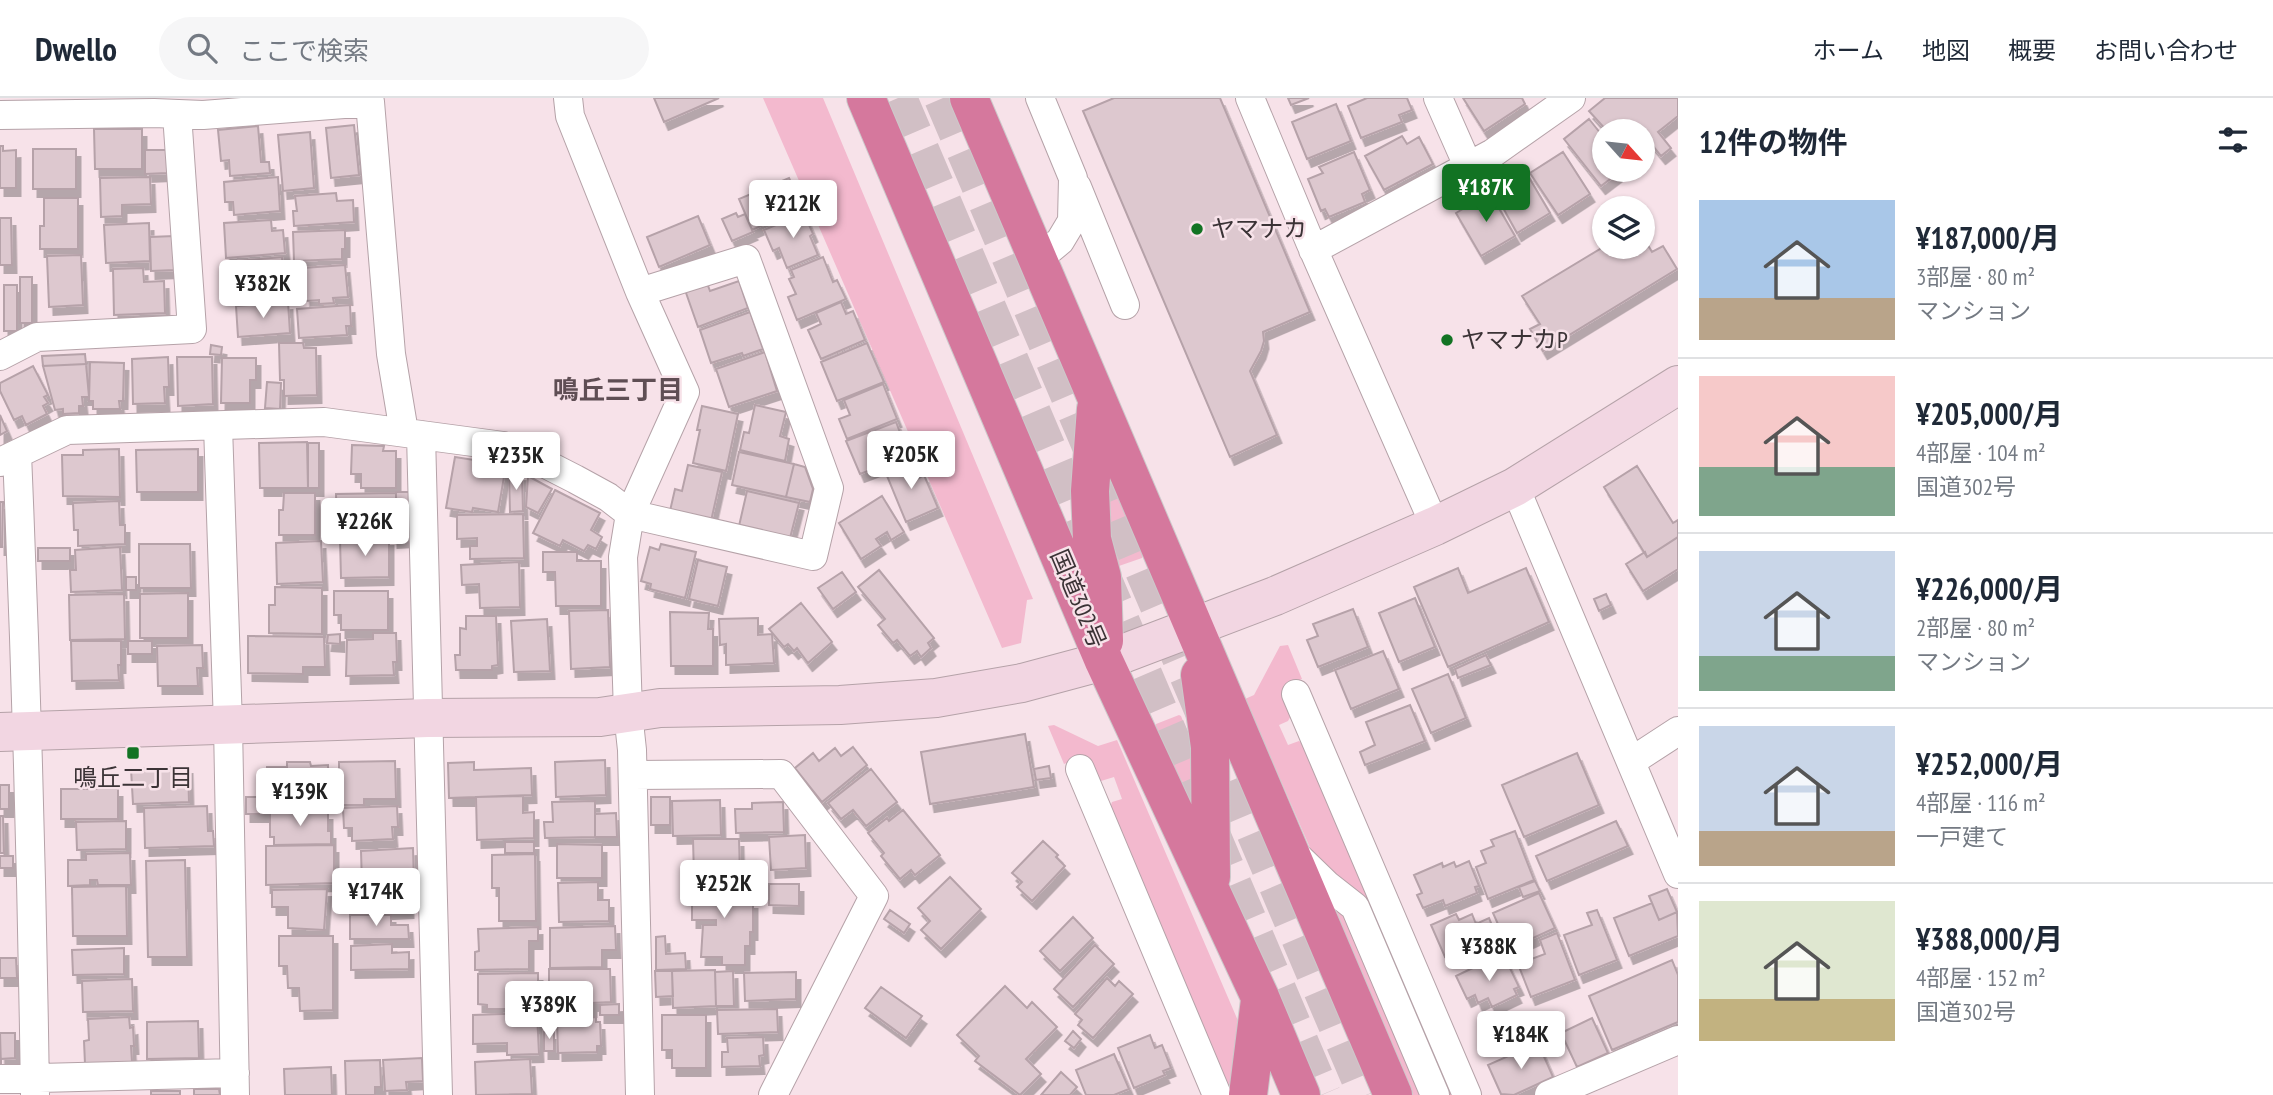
<!DOCTYPE html>
<html lang="ja">
<head>
<meta charset="utf-8">
<style>
  :root { --surface:#fff; --page:#f6f6f7; --text:#1f2937; --muted:#747a83; --line:#e0e1e3; --accent:#127323 }
  body { margin:0; font-family:"PT Sans Narrow","Noto Sans JP",sans-serif; background:var(--page); color:var(--text); height:100vh; display:flex; flex-direction:column; font-size:26px; white-space:nowrap }
  * { box-sizing:border-box; margin:0 }
  p { font-size:23px; color:var(--muted) }
  .icon { flex:none; width:38px; height:38px; fill:none; stroke:currentColor; stroke-width:2; stroke-linecap:round; stroke-linejoin:round }
  .map { position:relative; flex:1; overflow:hidden }
  .sheet { display:flex; flex-direction:column; background:var(--surface); width:595px }
  .sheet>* { flex:none }
  .needle { width:46px; rotate:117deg }
  .fabs { position:absolute; left:1592px; top:21px; display:grid; gap:14px }
  .fabs a { display:grid; place-items:center; width:63px; height:63px; border-radius:50%; background:var(--surface); box-shadow:0 2px 5px #0004; font-size:35px }
  .price { position:absolute; translate:-50% -60px; padding:0 16px; border-radius:7px; background:#fff; color:#222; font-size:23px; line-height:46px; filter:drop-shadow(0 2px 4px #0008) }
  .price::after { content:''; position:absolute; left:50%; top:42px; width:21px; height:16px; margin-left:-10px; background:inherit; clip-path:polygon(0 0,100% 0,50% 100%) }
  .price.active { background:var(--accent); color:#fff }
  ul { padding:0; list-style:none }
  li { display:flex; align-items:center; gap:21px; height:175px; padding:0 21px }
  li+li { border-top:2px solid var(--line) }
  li span { display:grid; place-items:center; flex:none; width:196px; height:140px; border-radius:0px; color:#555 }
  li>.icon { margin-inline-start:auto }
  span .icon { width:84px; height:84px; fill:#fffc; stroke-width:1 }
  li b { font-size:30px }
  h2 { display:flex; justify-content:space-between; align-items:center; height:84px; padding:0 21px; font-size:30px }
  header { display:flex; align-items:center; gap:42px; box-sizing:border-box; height:98px; padding:0 35px; background:var(--surface); border-bottom:2px solid var(--line) }
  header strong { font-size:33px }
  nav { display:flex; gap:38px; margin-inline-start:auto; font-size:24px }
  .search { width:490px; height:63px; background:var(--page); display:flex; align-items:center; gap:18px; box-sizing:border-box; padding:0 24px; border-radius:38px; color:var(--muted); font-size:26px }
  main { display:flex; flex:1; min-height:0 }
  .map>svg:first-child { display:block }
  .green { fill:#f3b9ce }
  .building { fill:#ddc8cf; stroke:#b6a2a9; stroke-width:2; filter:url(#shadow) }
  .lines { fill:none; stroke-linecap:round; stroke-linejoin:round }
  .highway-tunnel { stroke:#d1bfc5; stroke-width:38; stroke-dasharray:38 19; stroke-linecap:butt }
  .street-casing { stroke:#b5a2a8; stroke-width:30 }
  .secondary-casing { stroke:#b5a2a8; stroke-width:40 }
  .highway-casing { stroke:#cccacb; stroke-width:40 }
  .street { stroke:#fff; stroke-width:28 }
  .secondary { stroke:#f2d6e2; stroke-width:38 }
  .highway { stroke:#d5789d; stroke-width:38 }
  .poi-dot { fill:#127323; stroke:#f7e2e9; stroke-width:2.5 }
  .labels { text-anchor:middle; stroke-width:5; stroke-linejoin:round; paint-order:stroke }
  .poi-label { font-size:24px; fill:#3b3336; stroke:#f7e2e9; text-anchor:start }
  .street-label { font-size:24px; fill:#3b3336; stroke:#f7e2e9 }
  .neighbourhood-label { font-size:26px; font-weight:bold; fill:#5f4e54; stroke:#f7e2e9 }
</style>
</head>
<body>
<header>
<strong>Dwello</strong>
<div class="search"><svg class="icon" aria-label="search" viewBox="0 0 24 24"><circle cx="10" cy="10" r="6"/><path d="M15 15l6 6"/></svg>ここで検索</div>
<nav><a>ホーム</a><a>地図</a><a>概要</a><a>お問い合わせ</a></nav>
</header>
<main>
<div class="map">
<svg width="1678" height="997" viewBox="0 0 1678 997">
  <defs>
    <filter id="shadow"><feDropShadow dx="4.5" dy="8" stdDeviation="0" flood-color="#0004"/></filter>
  </defs>
  <rect width="100%" height="100%" fill="#f7e2e9"/>
  <path class="green" d="M763 0H823L1033 501 1027 502 1021 545 1002 550Z
    M1109 384 1115 392 1143 456 1142 460 1116 469 1104 438Z
    M1288 547 1302 581 1283 588 1293 614 1288 623 1279 627 1288 647 1299 643 1308 649 1456 997H1444L1357 795C1344 779 1321 770 1311 752L1245 601 1254 597 1280 548Z
    M1179 617 1181 618 1191 642 1194 701H1187L1156 629V626Z
    M1054 627 1098 648 1117 642 1242 932 1243 940 1228 997 1109 713 1112 704 1122 701 1114 679 1101 683 1094 679 1085 658 1064 666 1048 628Z
    M1343 809 1429 997H1413L1339 823 1337 814Z"/>
  <path class="building" d="M654 0H719L664 24Z
    M1114 0H1220L1310 214 1263 234 1264 243 1261 253 1250 273 1277 337 1230 359 1083 13Z
    M1288 0H1309L1291 7Z
    M1367 0H1407L1412 12 1399 17 1402 24 1361 40 1348 8Z
    M1463 0H1522L1525 6 1484 33Z
    M1605 0H1678V18L1658 34 1671 50 1661 58 1648 42 1643 46V33H1607L1589 13Z
    M1336 6 1351 43 1307 61 1292 24Z
    M1589 21 1605 41V72H1622L1601 88 1564 41Z
    M354 27 359 77 331 80 326 30Z
    M258 28 261 64H269L270 75 230 78 229 62 221 63 218 32Z
    M94 31H142V71H95Z
    M310 34 314 90 283 93 278 37Z
    M1402 38 1407 46 1419 39 1433 66 1384 92 1365 58Z
    M0 48H3V53L16 52V90H0Z
    M33 51H76V91H33Z
    M145 52H167V75L145 76Z
    M1354 54 1370 92 1362 96 1365 104 1329 119 1325 111 1321 113 1308 81 1323 75 1319 69Z
    M1563 54 1590 96 1558 117 1530 75Z
    M1524 71 1550 115 1517 135 1502 108 1508 105 1497 87Z
    M150 79 151 106 122 107V118L101 119 100 80Z
    M278 79 280 113 234 117 233 104H225L224 84Z
    M789 80 802 110 752 132 739 101Z
    M336 95 337 103 353 102 354 124 294 128 293 113H297L295 98Z
    M1490 95 1515 138 1481 158 1456 115Z
    M44 100H78V151H40V128H44Z
    M736 115 738 119 745 116 753 134 732 143 722 121Z
    M804 115 813 136 810 138 818 157 787 170 779 150 773 153 764 132Z
    M698 118 710 147 659 169 647 139Z
    M0 120H11L12 167H0Z
    M271 122 272 133 283 132 285 155 226 160 224 125Z
    M149 125 150 163 106 165 104 127Z
    M345 132V151H342V161L294 163 293 134Z
    M174 138 175 172 151 173 150 139Z
    M1643 139 1652 154 1663 148 1677 171 1543 253 1530 231 1540 226 1522 198 1605 148 1643 149Z
    M81 157 83 207 49 209 47 158Z
    M282 159 285 197 241 201 238 163Z
    M823 159 833 184 837 182 846 201 797 222 788 199 796 196 789 181 794 179 791 172Z
    M345 167 348 199 333 200 334 205 319 206V202L306 203 303 170Z
    M143 170 144 184 164 183 165 215 114 217 113 171Z
    M20 179H32V225H20Z
    M739 183 748 210 698 229 685 192 707 185 710 193Z
    M4 187H17V233H4Z
    M288 204 290 235 238 239 236 208Z
    M841 204 846 216 853 213 865 242 821 261 808 232 821 226 816 215Z
    M350 207 351 228H346L347 237 299 240 297 211Z
    M750 214 763 251 743 258 742 255 711 265 700 232Z
    M279 245H303L304 250H316L317 297 284 298V282H280Z
    M867 245 884 284 837 303 821 264Z
    M211 247 222 249 221 257 210 256Z
    M765 254 777 293 729 309 716 271Z
    M85 256 86 266 43 268 42 258Z
    M168 259 169 289H164L165 305 133 306 132 261Z
    M177 259H212L213 306 178 308Z
    M222 260H256V282H250V305H221Z
    M90 264 124 265 123 303H119L120 311H93V303H89Z
    M86 266 89 299H82L83 308H79V315L63 316V311L55 312 43 268Z
    M33 268 48 297 44 299 48 305 43 308 47 316 26 327 22 318 14 322 0 293V285Z
    M267 284 281 285 280 311 265 310Z
    M883 286 897 321 847 341 839 321 850 317 844 302Z
    M755 307 786 314 780 338 789 341 785 363 740 352 744 334 749 335Z
    M702 308 738 316 726 373 693 365 700 332H697Z
    M0 317 7 333 0 337Z
    M896 324 901 337 905 335 913 356 860 376 846 343Z
    M259 345 307 344 308 390H260Z
    M308 345H319V390H308Z
    M352 347 384 348 383 353H396V390H361V376H351Z
    M119 351 120 399 63 398 62 357H83V352Z
    M198 351V394H137L136 352Z
    M739 354 794 366 786 399 732 387Z
    M455 359 506 367 498 414 473 410 472 414 446 410Z
    M911 361 919 380 924 377 938 410 906 424 885 373Z
    M794 366 805 369 813 391 810 404 786 399Z
    M688 367 722 374 711 423 670 413 675 391 682 393Z
    M1637 368 1673 425 1678 422V439L1647 459 1604 389Z
    M522 375 523 413 510 414 509 376Z
    M528 378 552 391 538 415 526 409Z
    M555 392 600 415 591 432 602 439 596 451 588 447 584 453 563 442 560 448 533 435Z
    M747 393 799 405 790 440 739 428Z
    M396 394H410V441L393 442 392 417 396 418Z
    M284 395H315V437H279V412H283Z
    M396 395V418L392 417 393 433 337 434 336 396Z
    M882 398 904 434 891 442 887 434 876 441 881 448 861 461 839 425Z
    M119 403 120 427H125V446L78 448V432H74L73 405Z
    M0 404H3L2 449H0Z
    M523 416 524 460 470 461V448H477V440L457 441V417Z
    M1678 439V471L1643 493 1626 466 1645 454 1647 459Z
    M389 440V479L341 480 340 441Z
    M321 443 323 484 277 486 276 445Z
    M139 446H190L191 490H139Z
    M661 446 696 454 685 500 650 491 651 486 641 483 650 449 659 452Z
    M120 449 122 492 71 494 70 472H76L75 452Z
    M38 450H70V463H38Z
    M543 454H577V463H601V508H556L555 474H543Z
    M698 462 727 469 718 508 689 501Z
    M519 464 520 509 480 510 479 486 462 487 461 467Z
    M1458 470 1468 495 1526 470 1549 524 1448 569 1414 489Z
    M879 472 934 540 928 545 931 550 921 559 917 553 910 558 897 542 893 545 878 527 885 521 858 489Z
    M842 474 856 494 833 511 818 490Z
    M126 479H136V492H126Z
    M275 489 322 490V536L269 535V507H275Z
    M334 493H388V532H341V517H334Z
    M188 495V540H140V496Z
    M124 496 125 541 70 542 69 497Z
    M1606 496 1611 507 1599 513 1594 501Z
    M1415 500 1435 549 1399 564 1379 515Z
    M801 505 832 544 808 565 797 550 794 553 788 546 784 549 769 531Z
    M1353 511 1368 549 1318 569 1307 542 1318 538 1313 526Z
    M608 512 610 569 571 571 569 513Z
    M670 514 709 515 708 531H713V568H671Z
    M466 518H496L498 567 492 568V572H456L455 557H460V530L466 531Z
    M758 520V537L772 536 774 565 726 567V546L720 547 719 521Z
    M547 521 550 573 514 574 511 523Z
    M373 535H396L397 564H393L394 577 346 578 347 542 373 541Z
    M340 536V546L327 545 328 537Z
    M248 538 324 539 325 569H303V576L248 575Z
    M71 543H121V567H118L119 582 72 583Z
    M128 543H152V556H128Z
    M202 547 203 570H197L198 588H158L157 548Z
    M1383 553 1399 591 1351 611 1335 572Z
    M1486 557 1491 567 1458 580 1455 571Z
    M1448 576 1466 620 1431 635 1412 591Z
    M1410 607 1425 643 1365 667 1360 654 1375 647 1366 624Z
    M1025 636 1034 689 930 706 921 654Z
    M853 649 867 667 822 704 795 670 813 655 819 663 835 650 841 658Z
    M1577 655 1599 707 1524 739 1502 687Z
    M605 662 606 697 556 699 555 664Z
    M395 663 396 701H364V707H339V664Z
    M287 664H310L311 668 328 667 329 705H323V713H268L267 669H287Z
    M474 664V672L531 670 532 697 449 700 448 665Z
    M188 668 189 704 133 706 131 671Z
    M1049 668 1051 680 1036 682 1034 671Z
    M871 671 897 704 866 728 853 712 841 721 828 705Z
    M0 687H9V711H0Z
    M61 691H118V721H61Z
    M523 698V715L534 714V740L477 742 476 699Z
    M246 699H264V716H246Z
    M651 699H670V727H651Z
    M720 702 721 737 673 738 672 703Z
    M595 703V739L545 740 544 724H553L552 704Z
    M783 704 784 734 736 735 735 711H752V705Z
    M207 708 208 733H213L214 748 145 750 144 710Z
    M397 708 398 729H392L393 741 352 743V730H344L343 710Z
    M903 712 940 757 915 777 911 772 900 781 881 758 884 755 868 735 887 720 889 723Z
    M270 714H328V733H331V746L274 747V739H270Z
    M616 715 617 739H595V716Z
    M0 718H3L4 755H0Z
    M126 723V751L77 752 76 724Z
    M1616 723 1628 748 1547 783 1536 758Z
    M1515 733 1534 782 1488 801 1476 769 1486 765 1481 753 1494 748 1491 742Z
    M805 737 806 770 771 772 769 739Z
    M693 741H739L740 778 694 779Z
    M1043 743 1058 757 1056 759 1065 768 1032 803 1017 789 1022 784 1012 775Z
    M505 744H534V755H505Z
    M557 746 602 747V780H557Z
    M334 747V785L266 787V748Z
    M413 750 414 786 362 787 361 753Z
    M130 755 131 787H98L97 782H90V787L68 788V762H86V756Z
    M535 756 536 823H499V790H492V757Z
    M0 758H13V770H0Z
    M185 762 187 859H148L146 763Z
    M1469 763 1479 788 1475 789 1477 795 1445 808 1443 802 1423 810 1417 797 1422 795 1414 777 1442 765 1443 769 1454 764 1456 769Z
    M950 779 981 811 941 851 921 832 930 823 918 810Z
    M1535 783 1540 793 1523 799 1519 789Z
    M598 784V802H609V823L559 824 558 785Z
    M692 785H746V803H753V834H750V848H745V867H722V859H701L703 827H716V822H692Z
    M769 786H799V808L769 807Z
    M126 788 127 838H73L72 789Z
    M391 790V797L408 796 409 812 349 815V792Z
    M327 791 324 832 288 830V809H272V792Z
    M1667 791 1677 814 1659 822 1649 798Z
    M1539 795 1555 830 1509 851 1493 815Z
    M1652 805 1659 822 1677 814 1678 838 1629 858 1614 820Z
    M890 812 910 826 904 835 884 821Z
    M1597 812 1617 862 1579 877 1564 837 1592 827 1587 815Z
    M1456 816 1459 822 1472 816 1476 826 1489 820 1499 844 1479 853 1476 846 1445 859 1431 827Z
    M350 817H391V827H408L409 841H350Z
    M1073 819 1093 840 1060 873 1040 853Z
    M615 828 616 852H602V869L550 870V830Z
    M538 829V843H529V871L475 872V854L479 853 478 831Z
    M1557 835 1575 882 1531 899 1518 866 1545 856 1540 842Z
    M279 838H333V912L300 913 299 890H288L287 868H279Z
    M665 838 666 856 685 855 686 871 656 872V839Z
    M392 846V855L409 854V871L351 872V848Z
    M1095 847 1114 866 1073 909 1054 891Z
    M124 850V876L73 877 72 852Z
    M0 860H16L17 880H0Z
    M1672 862 1678 877V924L1612 952 1589 898Z
    M1493 864 1495 870 1507 864 1519 889 1514 891 1517 897 1492 909 1488 900 1478 905 1475 897 1467 901 1456 878 1481 866 1482 869Z
    M549 871H610L611 904 592 905V911H549Z
    M715 872 716 908 673 910 672 873Z
    M655 873H672L673 898 656 899Z
    M733 873 734 908H716L715 874Z
    M796 874V901L745 903 744 875Z
    M538 875V891H535V911H487V907L478 906V876Z
    M1107 880 1115 888 1119 883 1133 896 1093 940 1078 927 1082 922 1075 916Z
    M132 881 133 913 83 914 82 883Z
    M1005 888 1027 910 1032 904 1057 929 1026 961 1041 976 1020 997 975 963 979 958 957 937Z
    M881 889 922 918 906 940 865 910Z
    M619 906V917H600V907Z
    M777 911 778 934 718 936 717 912Z
    M537 915 539 956 507 957V945L473 946V917Z
    M662 917H706V970H672V952H662Z
    M129 919 130 930 133 929 134 948H131L132 964 85 966 84 943 89 942 88 921Z
    M596 919V924H600L601 948H597V954L558 955 557 920Z
    M1592 920 1608 955 1577 969 1561 935Z
    M198 923 199 960 147 961V924Z
    M1073 933 1081 941 1074 950 1065 943Z
    M544 934H554V953H544Z
    M0 935H15V960L1 961V970Z
    M1150 937 1155 950 1162 947 1171 970 1163 973 1165 977 1134 990 1118 950Z
    M763 939 764 957 759 958 760 968 722 969V954H728L727 940Z
    M1538 945 1553 979 1514 997 1501 996 1488 967Z
    M1114 956 1129 991 1114 997H1086L1076 972Z
    M422 960 423 983 406 984 407 992 385 993 383 962Z
    M530 961 532 996 476 997 475 964Z
    M380 962 381 989H375V997H346L345 963Z
    M331 969 332 997H285L284 971Z
    M1061 974 1077 989 1070 997H1041Z
    M194 991H219L220 997H194Z
    M151 993H180V997H151Z"/>
  <g class="lines">
    <path class="highway-tunnel" d="M898 0 1322 997
      M943 0 1367 997"/>
    <g class="street-casing">
      <path id="street" d="M568 0 570 18 640 194 685 294 630 416 623 459 628 615 632 652 640 997
        M1250 0 1310 144 1435 428
        M1438 0 1468 68
        M0 17 154 15 203 17 370 4 391 256 404 334
        M1077 89 1125 207
        M1313 152 1493 55 1571 0
        M1037 162 1060 143 1072 123 1073 80 1040 0
        M0 258 37 239 192 231 177 16
        M218 328 228 627 235 997
        M421 337 438 997
        M17 356C26 569 32 783 35 997
        M0 364 67 332 324 324 503 348 534 360 575 381 608 399 630 416 813 458 829 390 746 161 640 194
        M1515 389 1678 776
        M1296 596 1467 997
        M1632 663 1678 633
        M1080 671 1217 997
        M633 677 781 676 874 798 773 997
        M1295 756 1327 787 1355 809 1435 997
        M0 981 235 975
        M1549 997 1678 942"/>
    </g>
    <g class="secondary-casing">
      <path id="secondary" d="M0 634 428 620 600 619 660 610 840 607 936 600 1022 585 1104 563 1275 498 1435 428 1515 389 1678 287"/>
    </g>
    <g class="highway-casing">
      <path id="highway" d="M866 0 1104 563 1260 899 1301 997
        M969 0 1393 997
        M1096 311 1090 393 1092 441 1102 479 1104 543
        M1200 577 1210 649 1211 779
        M1248 997 1260 902"/>
    </g>
    <use href="#street" class="street"/>
    <use href="#secondary" class="secondary"/>
    <use href="#highway" class="highway"/>
  </g>
  <g class="poi-dot">
    <circle cx="1197" cy="131" r="7"/>
    <circle cx="1447" cy="242" r="7"/>
    <rect x="126" y="648" width="14" height="14" rx="3.5"/>
  </g>
  <g class="labels">
    <g class="poi-label">
      <text x="1211" y="139">ヤマナカ</text>
      <text x="1461" y="250">ヤマナカP</text>
      <text x="133" y="688" text-anchor="middle">鳴丘二丁目</text>
    </g>
    <g class="street-label">
      <text transform="translate(1078 501) rotate(67)" y="8">国道302号</text>
    </g>
    <g class="neighbourhood-label">
      <text x="618" y="301">鳴丘三丁目</text>
    </g>
  </g>
</svg>
<div class="fabs">
<a><svg class="needle" viewBox="-14 -14 28 28"><path d="M0-13l5 13h-10z" fill="#e53935"/><path d="M0 13l5-13h-10z" fill="#747a83"/></svg></a>
<a><svg class="icon" aria-label="layers" viewBox="0 0 24 24"><path d="M12 4l9 5-9 5-9-5zM3 14l9 5 9-5"/></svg></a>
</div>
<b class="price active" style="left:1486px;top:126px">¥187K</b>
<b class="price" style="left:793px;top:142px">¥212K</b>
<b class="price" style="left:263px;top:222px">¥382K</b>
<b class="price" style="left:911px;top:393px">¥205K</b>
<b class="price" style="left:516px;top:394px">¥235K</b>
<b class="price" style="left:365px;top:460px">¥226K</b>
<b class="price" style="left:300px;top:730px">¥139K</b>
<b class="price" style="left:724px;top:822px">¥252K</b>
<b class="price" style="left:376px;top:830px">¥174K</b>
<b class="price" style="left:1489px;top:885px">¥388K</b>
<b class="price" style="left:549px;top:943px">¥389K</b>
<b class="price" style="left:1521px;top:973px">¥184K</b>
</div>
<section class="sheet">
<h2>12件の物件<svg class="icon" aria-label="filters" viewBox="0 0 24 24"><path d="M4 7h16M4 17h16"/><circle cx="9" cy="7" r="2"/><circle cx="15" cy="17" r="2"/></svg></h2>
<ul>
<li><span style="background:linear-gradient(#a9c7e8 70%,#b9a48a 0)"><svg class="icon" aria-label="home" viewBox="0 0 24 24"><path d="M3 11l9-7 9 7M6 9v11h12V9"/></svg></span><div><b>¥187,000/月</b><p>3部屋 · 80 m²</p><p>マンション</p></div></li>
<li><span style="background:linear-gradient(#f6c9c9 65%,#7fa58c 0)"><svg class="icon" aria-label="home" viewBox="0 0 24 24"><path d="M3 11l9-7 9 7M6 9v11h12V9"/></svg></span><div><b>¥205,000/月</b><p>4部屋 · 104 m²</p><p>国道302号</p></div></li>
<li><span style="background:linear-gradient(#c9d6e8 75%,#7fa58c 0)"><svg class="icon" aria-label="home" viewBox="0 0 24 24"><path d="M3 11l9-7 9 7M6 9v11h12V9"/></svg></span><div><b>¥226,000/月</b><p>2部屋 · 80 m²</p><p>マンション</p></div></li>
<li><span style="background:linear-gradient(#c9d6e8 75%,#b9a48a 0)"><svg class="icon" aria-label="home" viewBox="0 0 24 24"><path d="M3 11l9-7 9 7M6 9v11h12V9"/></svg></span><div><b>¥252,000/月</b><p>4部屋 · 116 m²</p><p>一戸建て</p></div></li>
<li><span style="background:linear-gradient(#dfe7d0 70%,#c2b280 0)"><svg class="icon" aria-label="home" viewBox="0 0 24 24"><path d="M3 11l9-7 9 7M6 9v11h12V9"/></svg></span><div><b>¥388,000/月</b><p>4部屋 · 152 m²</p><p>国道302号</p></div></li>
</ul>
</section>
</main>
</body>
</html>
